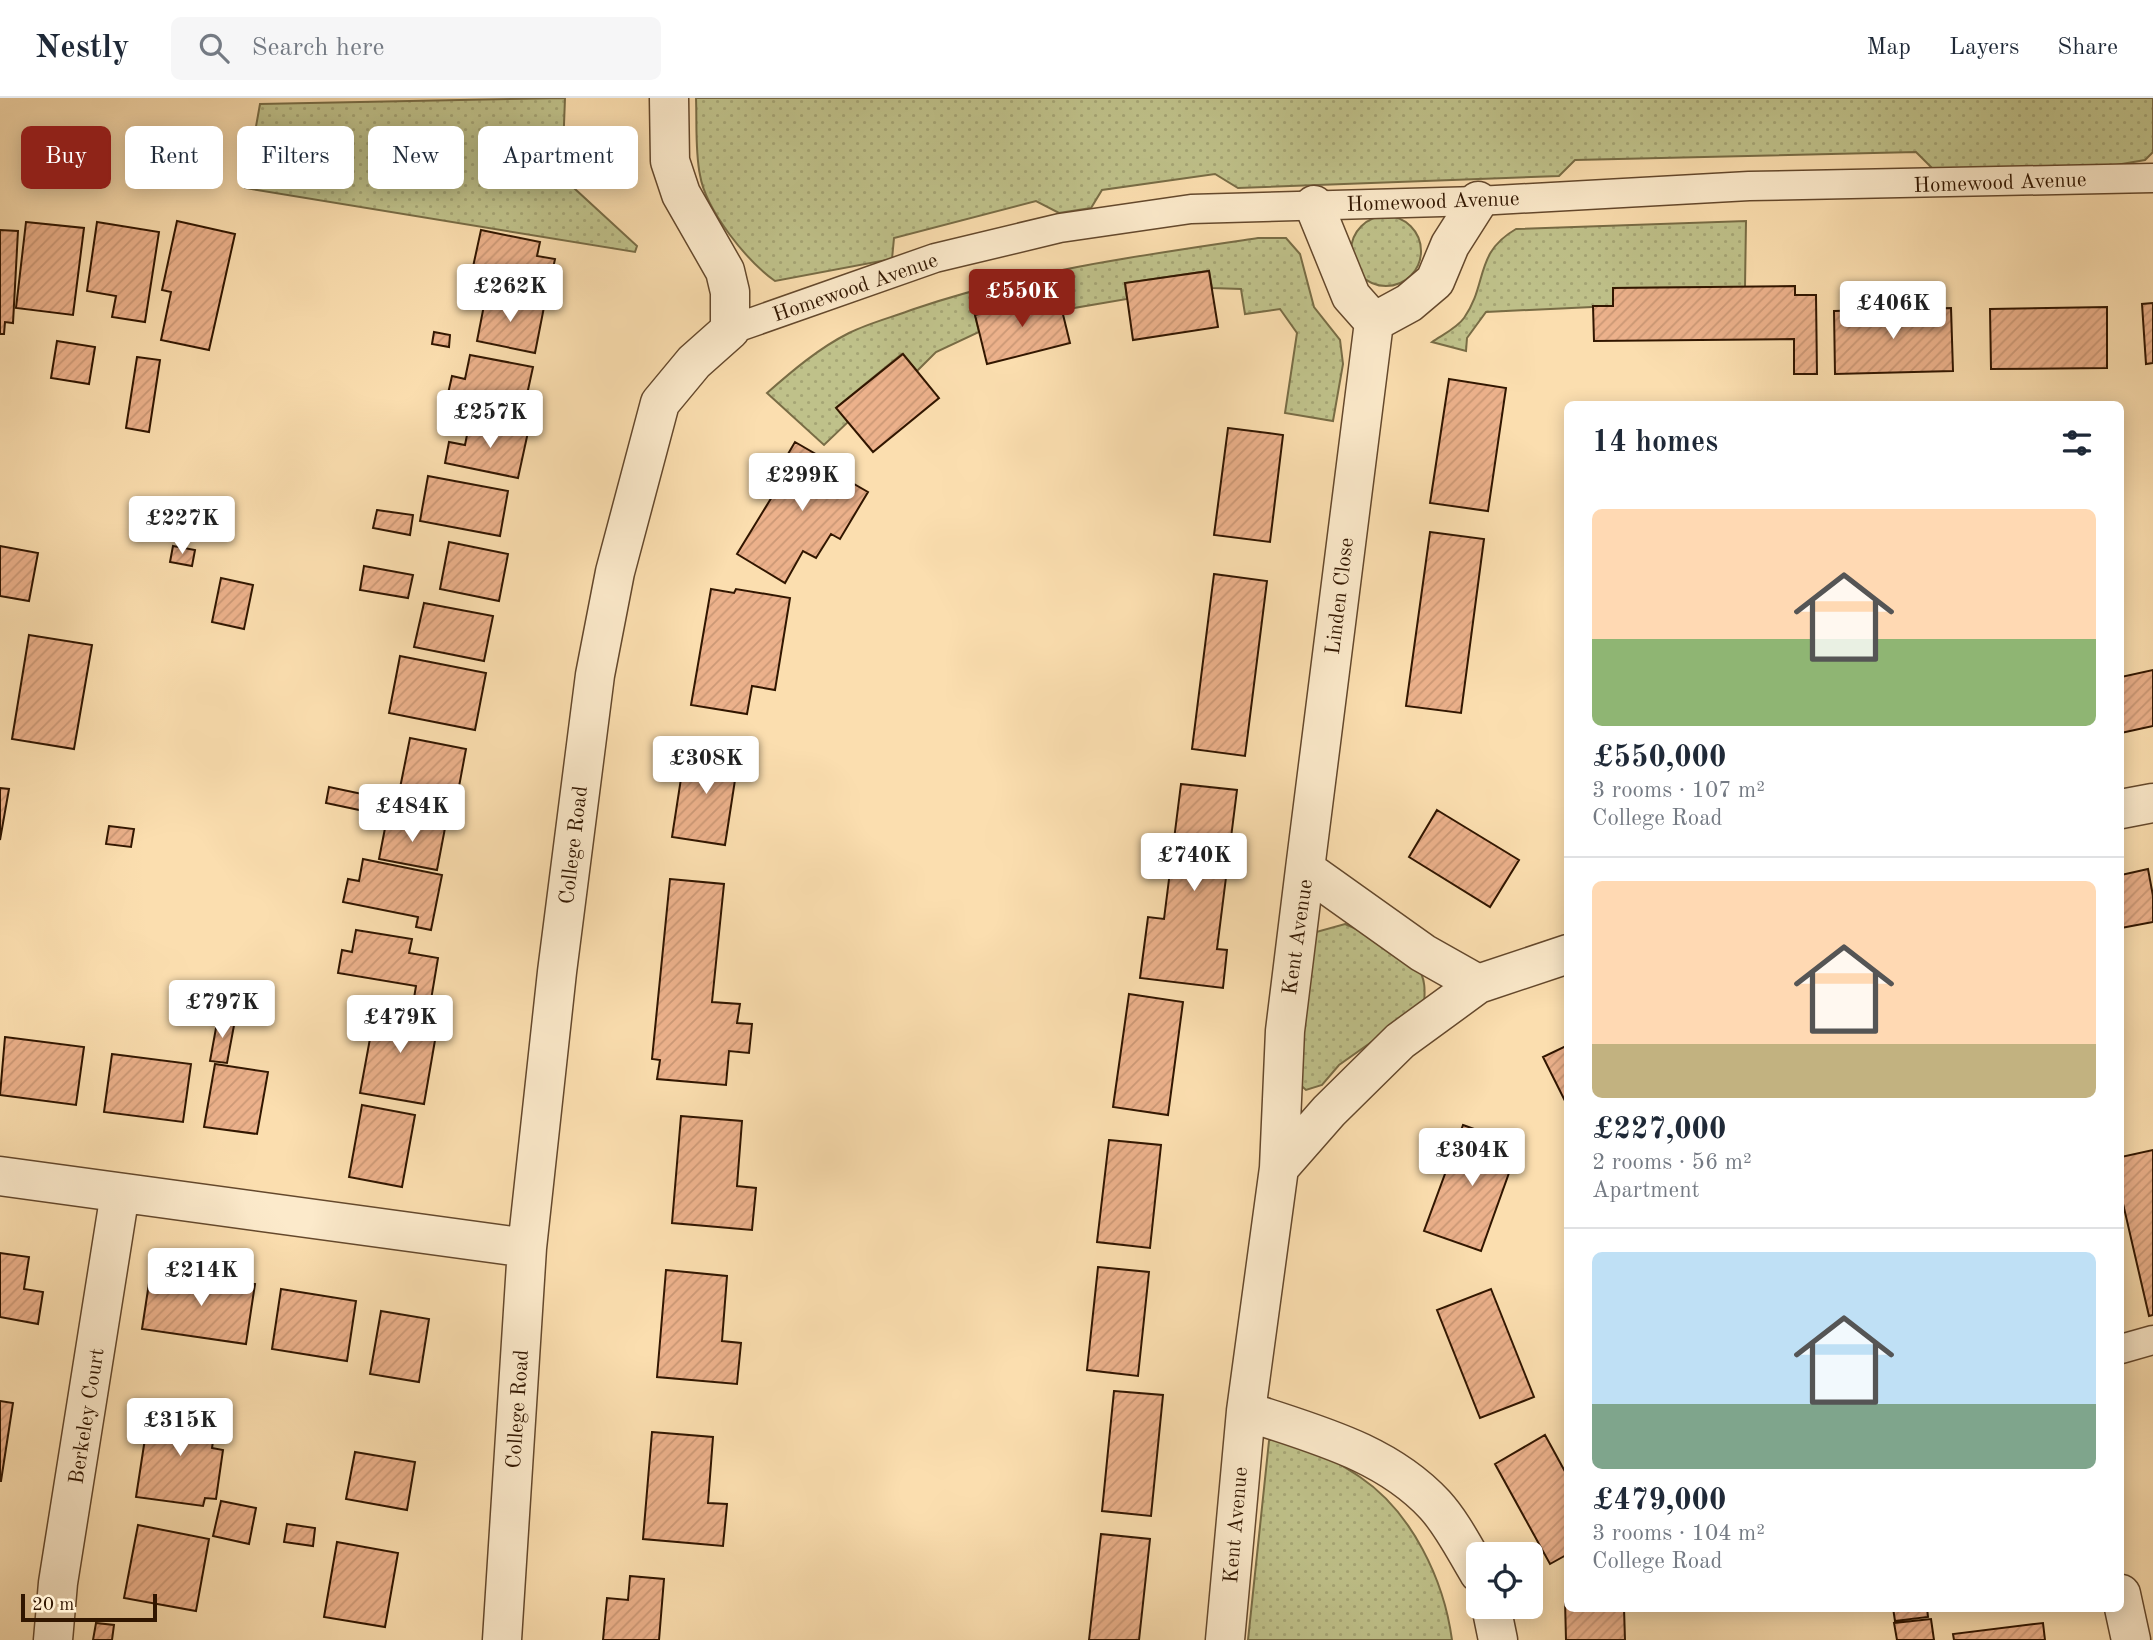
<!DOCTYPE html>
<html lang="en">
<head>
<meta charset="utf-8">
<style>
  :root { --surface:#fff; --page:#f6f6f7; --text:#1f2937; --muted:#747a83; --line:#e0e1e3; --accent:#8f2418 }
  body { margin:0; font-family:"Old Standard TT",serif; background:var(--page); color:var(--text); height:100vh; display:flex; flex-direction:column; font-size:26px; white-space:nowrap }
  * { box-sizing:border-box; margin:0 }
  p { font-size:23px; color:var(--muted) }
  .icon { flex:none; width:38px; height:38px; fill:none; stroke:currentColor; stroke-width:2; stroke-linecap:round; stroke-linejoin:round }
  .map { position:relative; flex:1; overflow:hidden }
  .details { position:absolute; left:1564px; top:303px; width:560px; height:1211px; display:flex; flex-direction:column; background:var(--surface); border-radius:10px; box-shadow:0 4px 18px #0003 }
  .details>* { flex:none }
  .banner { position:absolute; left:21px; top:28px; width:665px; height:63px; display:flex; gap:14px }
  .buttons { position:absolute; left:1466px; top:1444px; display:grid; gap:14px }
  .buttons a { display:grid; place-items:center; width:77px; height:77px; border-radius:10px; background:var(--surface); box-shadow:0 4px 18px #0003; font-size:35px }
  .scale { position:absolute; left:21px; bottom:18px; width:136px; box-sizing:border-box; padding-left:7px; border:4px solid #311600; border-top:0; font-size:19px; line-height:24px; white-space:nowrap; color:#311600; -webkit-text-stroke:5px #fceacb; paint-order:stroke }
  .price { position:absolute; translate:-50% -60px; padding:0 16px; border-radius:7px; background:#fff; color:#222; font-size:23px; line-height:46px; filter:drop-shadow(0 2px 4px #0008) }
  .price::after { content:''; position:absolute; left:50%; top:42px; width:21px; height:16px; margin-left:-10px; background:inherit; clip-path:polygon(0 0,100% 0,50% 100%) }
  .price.current { background:var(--accent); color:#fff }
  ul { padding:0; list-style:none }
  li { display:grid; align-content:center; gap:14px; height:371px; padding:0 28px }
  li+li { border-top:2px solid var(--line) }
  li span { display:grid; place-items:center; height:217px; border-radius:10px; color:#555 }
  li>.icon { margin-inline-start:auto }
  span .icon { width:126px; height:126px; fill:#fffc; stroke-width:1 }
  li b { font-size:30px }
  h2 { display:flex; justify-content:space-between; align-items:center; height:84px; padding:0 28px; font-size:30px }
  .pill { padding:0 24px; border-radius:10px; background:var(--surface); box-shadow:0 4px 18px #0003; font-size:24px; line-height:63px }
  .pill.current { background:var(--accent); color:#fff }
  header { display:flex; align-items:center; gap:42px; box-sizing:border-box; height:98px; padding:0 35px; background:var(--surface); border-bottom:2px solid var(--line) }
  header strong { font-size:33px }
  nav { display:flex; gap:38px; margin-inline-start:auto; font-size:24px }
  .search { width:490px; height:63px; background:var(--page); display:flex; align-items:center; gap:18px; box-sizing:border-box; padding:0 24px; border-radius:10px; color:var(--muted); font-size:26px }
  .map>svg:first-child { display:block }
  .grass { fill:url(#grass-dots); stroke:#786c45; stroke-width:2 }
  .building { fill:url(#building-hatch); stroke:#311600; stroke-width:2 }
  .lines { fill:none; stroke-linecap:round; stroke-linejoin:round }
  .lane-casing { stroke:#64482c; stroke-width:31 }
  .street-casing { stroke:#64482c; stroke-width:41 }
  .lane { stroke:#fceacb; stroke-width:28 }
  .street { stroke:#fceacb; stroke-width:38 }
  .labels { text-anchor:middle; stroke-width:7; stroke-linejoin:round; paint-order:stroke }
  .street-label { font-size:21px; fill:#311600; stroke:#fceacb }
</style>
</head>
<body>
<header>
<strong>Nestly</strong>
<div class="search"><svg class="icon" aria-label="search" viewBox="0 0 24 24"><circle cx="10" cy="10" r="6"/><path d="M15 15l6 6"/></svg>Search here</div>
<nav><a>Map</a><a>Layers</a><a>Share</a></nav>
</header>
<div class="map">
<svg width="2153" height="1542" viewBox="0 0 2153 1542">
  <defs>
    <pattern id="grass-dots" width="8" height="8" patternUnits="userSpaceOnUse" patternTransform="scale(1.75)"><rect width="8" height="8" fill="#bfc18a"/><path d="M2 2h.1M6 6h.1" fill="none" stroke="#a5a575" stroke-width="1.8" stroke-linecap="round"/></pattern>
    <pattern id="building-hatch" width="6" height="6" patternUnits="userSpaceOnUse" patternTransform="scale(1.75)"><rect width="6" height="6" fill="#ecb18b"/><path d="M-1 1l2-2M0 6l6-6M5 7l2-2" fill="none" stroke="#cb9876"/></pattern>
  </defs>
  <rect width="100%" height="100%" fill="#fbdeaf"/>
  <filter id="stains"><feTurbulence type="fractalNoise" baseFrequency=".00286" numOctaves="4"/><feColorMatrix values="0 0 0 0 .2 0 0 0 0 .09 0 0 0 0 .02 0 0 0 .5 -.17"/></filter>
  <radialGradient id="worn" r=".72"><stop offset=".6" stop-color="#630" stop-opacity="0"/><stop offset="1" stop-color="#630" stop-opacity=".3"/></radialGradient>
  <path class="grass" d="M565 0 562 79 637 148 635 154 245 90 260 6Z
    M696 0H2153V54L2145 62 2116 67 1935 73 1916 54 1575 62 1559 78 1238 90 1215 76 1102 92 1091 110 1059 115 1036 103 894 140 892 161 775 183C747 163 706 113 700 77 695 53 697 25 696 0Z
    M1351 153a35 35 0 1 1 70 0a35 35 0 1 1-70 0Z
    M1746 123 1745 189 1614 190 1613 208 1486 214 1467 240 1466 253 1432 244C1442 237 1457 230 1464 220 1488 186 1474 155 1516 131Z
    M1258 140H1286L1300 156 1314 209 1340 242 1343 266 1333 323 1285 315 1297 235 1280 211 1245 216 1241 191 1212 190 1209 173 1125 185 1127 201 1062 212 1057 196 975 217 979 234 936 254 917 273 902 256 837 309 848 324 824 347 767 295C792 273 819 250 849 235 869 225 893 219 914 211 1026 173 1142 157 1258 140Z
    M1345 826C1365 834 1403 852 1417 869 1426 880 1425 894 1424 907L1339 967 1322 987 1306 992 1296 983 1309 836Z
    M1277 1330C1304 1346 1333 1361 1360 1379 1412 1414 1444 1482 1452 1542H1248L1269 1343Z"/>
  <path class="building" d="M177 123 235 136 209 252 161 242 171 194 162 192Z
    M26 124 84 130 73 217 16 210Z
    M97 124 159 134 145 224 112 219 116 198 87 193Z
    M0 132 18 133 13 225 5 224 4 236H0Z
    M481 132 540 144 537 158 555 161 548 194 471 178Z
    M1209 173 1218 229 1133 242 1125 185Z
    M1795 188V197H1816L1817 276H1794V241L1594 243 1593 208H1613V190Z
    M1058 196 1070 245 987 266 975 217Z
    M486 197 544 209 535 255 477 243Z
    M2153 205V265L2146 266 2142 206Z
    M2107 209V270L1991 271 1990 211Z
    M1951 210 1953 273 1835 276 1834 213Z
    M434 234 450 237 449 249 432 246Z
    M57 243 95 249 89 286 51 280Z
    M903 256 939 300 873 354 836 310Z
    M470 257 533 269 523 315 447 300 452 278 465 281Z
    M137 259 160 262 149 334 126 330Z
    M1449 281 1506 290 1488 413 1430 405Z
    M470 322 528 334 518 380 445 365 449 344 465 347Z
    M1228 330 1283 337 1270 444 1214 437Z
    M795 344 845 373 842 379 868 394 840 441 831 436 816 460 803 453 785 485 737 456 778 389 771 385Z
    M428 378 508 393 500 438 420 423Z
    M377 412 413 417 410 437 373 430Z
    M1430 434 1484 441 1461 615 1406 608Z
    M449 444 508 456 499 503 440 491Z
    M0 448 38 455 29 503 0 498Z
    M173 448 195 452 192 468 170 464Z
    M364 468 413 477 408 500 360 492Z
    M1214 476 1267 483 1245 658 1192 651Z
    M221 480 253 487 244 531 212 524Z
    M711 491 734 495 736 491 790 500 775 592 752 588 747 616 691 607Z
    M424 505 493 518 484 563 414 549Z
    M29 537 92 547 74 651 12 641Z
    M400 558 486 575 475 632 389 615Z
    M2153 572V628L2121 635V579Z
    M410 640 466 651 455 710 398 700Z
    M686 648 739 656 725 747 672 739Z
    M1181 686 1237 692 1217 851 1227 852 1223 890 1140 880 1148 819 1164 821Z
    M329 689 367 697 364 713 326 705Z
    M0 690 9 691 0 742Z
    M1437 712 1519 762 1490 809 1409 759Z
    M387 720 445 730 437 772 379 761Z
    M109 728 134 731 131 749 106 746Z
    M363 761 442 777 431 832 416 829 418 819 343 804 348 781 359 783Z
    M2148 771 2153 798V824L2121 830V777Z
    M670 781 724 786 712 904 740 906 737 925 752 926 749 955 729 953 726 987 657 981 660 962 652 961Z
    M356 832 412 841 409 855 438 860 431 902 414 900 416 888 338 875 342 852 352 854Z
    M1129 896 1183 904 1168 1017 1113 1009Z
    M376 908 439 919 424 1006 360 995Z
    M218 919 235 922 227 965 210 963Z
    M5 939 84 949 76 1007 0 997Z
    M1568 947V1004L1566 1005 1543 959Z
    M112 956 191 966 183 1024 104 1014Z
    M215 966 268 974 257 1036 204 1029Z
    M362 1007 415 1017 402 1089 349 1079Z
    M681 1018 742 1023 737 1088 756 1090 752 1132 672 1125Z
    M1463 1027 1519 1047 1481 1153 1424 1133Z
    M1109 1042 1161 1047 1150 1150 1097 1144Z
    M2153 1052V1217L2149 1218 2121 1097V1059Z
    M0 1155 29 1159 24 1191 43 1194 38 1226 0 1219Z
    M1098 1169 1149 1174 1138 1278 1087 1272Z
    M666 1172 727 1178 722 1243 741 1245 737 1286 657 1279Z
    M179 1175 255 1186 246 1246 142 1231 149 1185 177 1189Z
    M281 1191 356 1203 347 1263 272 1251Z
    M1491 1191 1534 1299 1480 1320 1437 1212Z
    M381 1213 429 1221 419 1284 370 1276Z
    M1114 1293 1163 1297 1151 1418 1102 1413Z
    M0 1303 13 1305 1 1383H0Z
    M150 1308 217 1318 212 1350 223 1352 216 1401 205 1400 203 1408 136 1399Z
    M652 1334 713 1339 708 1405 727 1406 723 1448 643 1441Z
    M1545 1337 1568 1379V1456L1550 1466 1495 1366Z
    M355 1354 415 1364 407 1412 346 1401Z
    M221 1403 256 1410 249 1446 213 1438Z
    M287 1426 315 1430 313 1448 284 1444Z
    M138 1427 209 1441 196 1513 124 1500Z
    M1101 1436 1150 1441 1139 1542H1089Z
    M337 1444 398 1455 385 1529 324 1519Z
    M630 1478 664 1481 659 1542H603L607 1500 628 1502Z
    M1568 1501V1510H1624L1625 1542H1566L1565 1502Z
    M1893 1510H1927L1928 1519 1895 1523Z
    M1931 1521 1934 1542H1897L1894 1525Z
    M96 1525 114 1527 112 1542H93Z
    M2043 1525 2045 1542H1954L1953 1536Z"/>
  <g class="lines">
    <g class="lane-casing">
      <path id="lane" d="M730 232 935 160 1060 130 1191 111 1478 103 1749 88 2153 80
        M2121 1251 2153 1242"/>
    </g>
    <g class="street-casing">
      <path id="street" d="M1314 107 1351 198 1374 224 1409 205 1435 183 1450 147 1478 103
        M2121 711 2153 705
        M1305 771 1374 224
        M1279 1070 1329 1013 1400 943 1478 886
        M0 1078 527 1150
        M1246 1313C1313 1336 1385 1353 1435 1407 1453 1427 1465 1452 1479 1475
        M2121 1496 2131 1542
        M1491 1508 1498 1542
        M53 1542 58 1485 120 1095
        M502 1542 527 1150 557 874 595 577 615 474 660 305 694 264 730 232V194L725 173 681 96 670 63 669 0
        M1225 1542 1246 1313 1279 1070 1285 933 1305 771 1423 855 1478 886 1568 856"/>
    </g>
    <use href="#lane" class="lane"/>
    <use href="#street" class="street"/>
  </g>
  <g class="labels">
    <g class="street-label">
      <text transform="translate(2000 84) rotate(-2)" y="7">Homewood Avenue</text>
      <text transform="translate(1433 103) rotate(-2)" y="7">Homewood Avenue</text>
      <text transform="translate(855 189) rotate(-19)" y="7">Homewood Avenue</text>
      <text transform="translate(1339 498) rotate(-83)" y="7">Linden Close</text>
      <text transform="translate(573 747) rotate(-83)" y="7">College Road</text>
      <text transform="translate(1297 839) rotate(-82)" y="7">Kent Avenue</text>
      <text transform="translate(517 1311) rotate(-86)" y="7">College Road</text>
      <text transform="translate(86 1318) rotate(-81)" y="7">Berkeley Court</text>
      <text transform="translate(1235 1427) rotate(-85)" y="7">Kent Avenue</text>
    </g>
  </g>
  <rect width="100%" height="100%" filter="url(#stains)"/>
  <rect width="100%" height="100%" fill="url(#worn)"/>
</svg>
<div class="buttons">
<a><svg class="icon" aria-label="locate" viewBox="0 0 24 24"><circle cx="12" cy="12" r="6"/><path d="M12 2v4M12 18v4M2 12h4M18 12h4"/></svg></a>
</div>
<div class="scale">20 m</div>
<b class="price" style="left:510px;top:226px">£262K</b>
<b class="price current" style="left:1022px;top:231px">£550K</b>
<b class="price" style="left:1893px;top:243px">£406K</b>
<b class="price" style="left:490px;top:352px">£257K</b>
<b class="price" style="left:802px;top:415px">£299K</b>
<b class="price" style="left:182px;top:458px">£227K</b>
<b class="price" style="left:706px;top:698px">£308K</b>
<b class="price" style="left:412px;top:746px">£484K</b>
<b class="price" style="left:1194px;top:795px">£740K</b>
<b class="price" style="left:222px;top:942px">£797K</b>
<b class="price" style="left:400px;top:957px">£479K</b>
<b class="price" style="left:1472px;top:1090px">£304K</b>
<b class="price" style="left:201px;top:1210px">£214K</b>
<b class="price" style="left:180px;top:1360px">£315K</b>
<div class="banner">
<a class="pill current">Buy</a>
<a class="pill">Rent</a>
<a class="pill">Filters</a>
<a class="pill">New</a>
<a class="pill">Apartment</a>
</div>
<section class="details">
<h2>14 homes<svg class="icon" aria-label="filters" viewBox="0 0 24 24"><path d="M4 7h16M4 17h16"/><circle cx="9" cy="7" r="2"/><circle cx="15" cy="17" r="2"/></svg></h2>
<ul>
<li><span style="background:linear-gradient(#ffd9b3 60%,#8fb573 0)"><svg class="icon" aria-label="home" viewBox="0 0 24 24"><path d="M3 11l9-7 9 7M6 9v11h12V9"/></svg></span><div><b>£550,000</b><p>3 rooms · 107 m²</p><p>College Road</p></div></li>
<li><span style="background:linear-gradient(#ffd9b3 75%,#c2b280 0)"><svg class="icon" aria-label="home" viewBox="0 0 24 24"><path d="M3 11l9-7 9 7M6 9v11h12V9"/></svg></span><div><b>£227,000</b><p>2 rooms · 56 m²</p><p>Apartment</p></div></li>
<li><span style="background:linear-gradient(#bfe0f5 70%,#7fa58c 0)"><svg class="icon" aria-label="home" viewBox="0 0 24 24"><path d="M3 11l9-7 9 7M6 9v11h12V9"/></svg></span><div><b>£479,000</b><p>3 rooms · 104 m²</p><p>College Road</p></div></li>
</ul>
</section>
</div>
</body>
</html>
